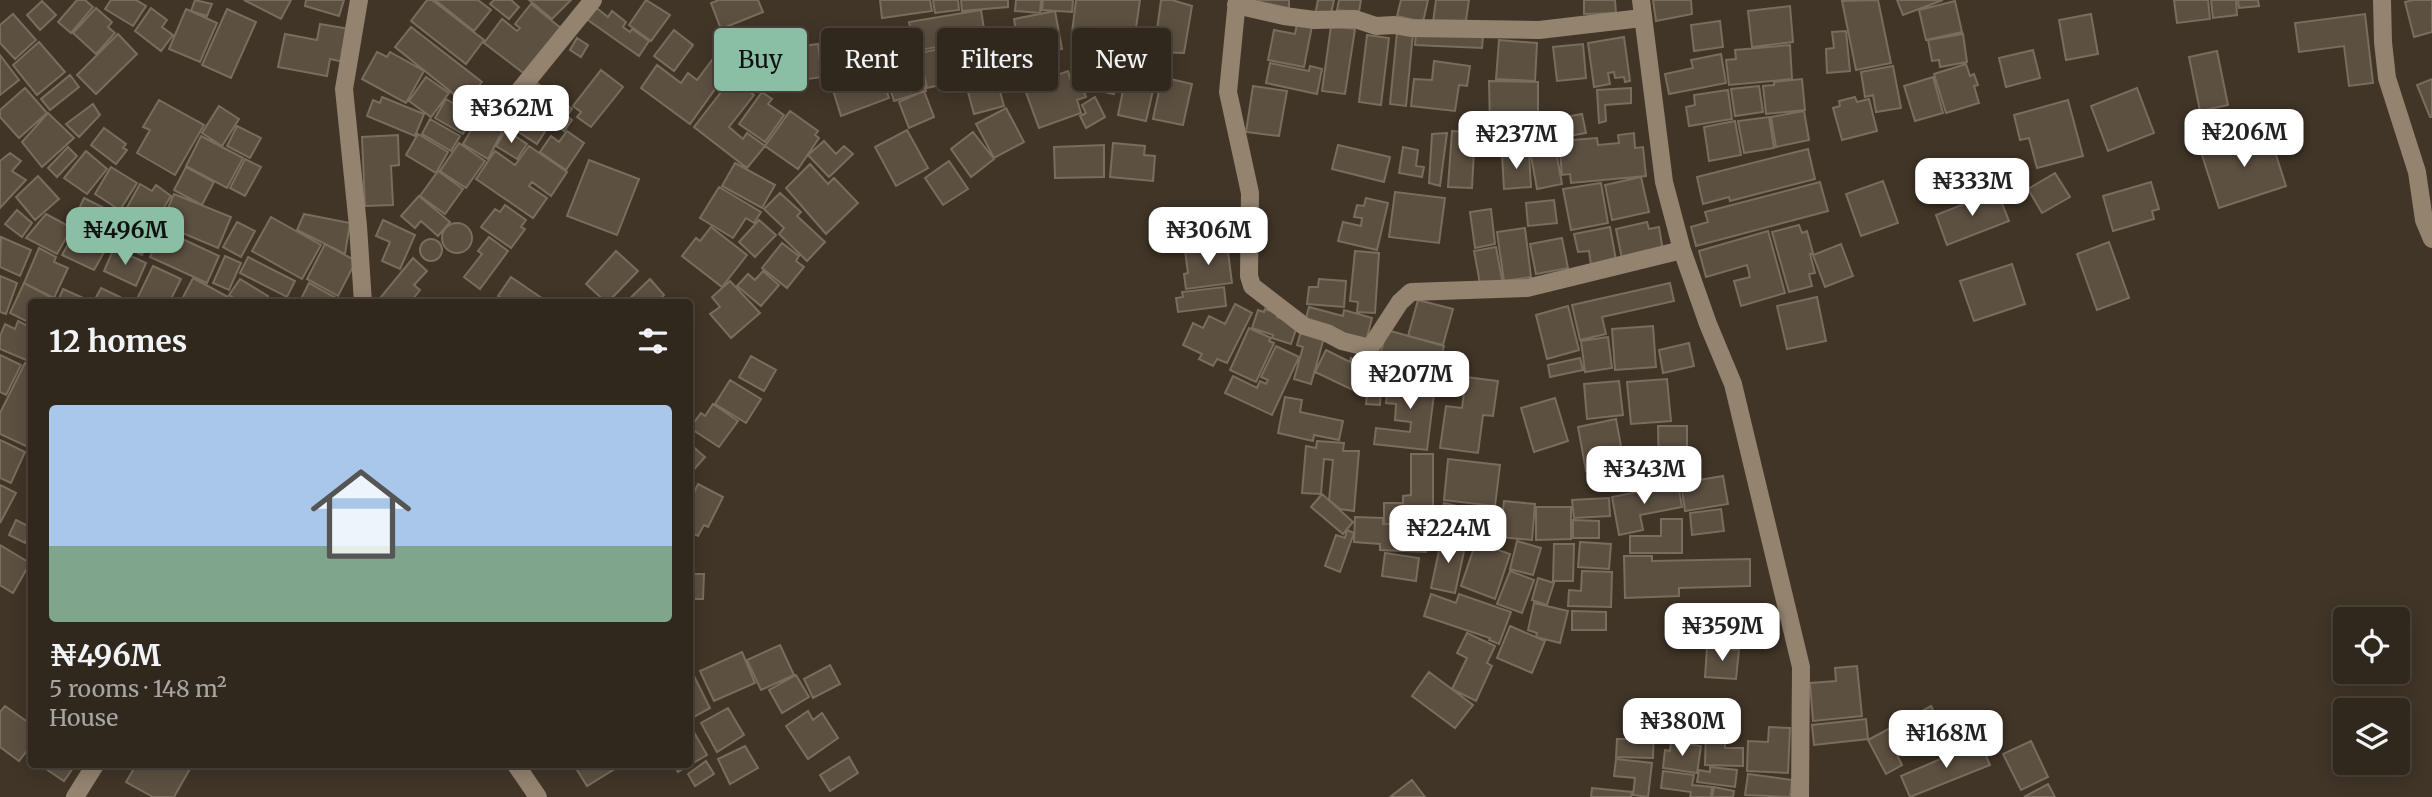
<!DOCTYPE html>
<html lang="en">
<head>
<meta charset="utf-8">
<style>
  :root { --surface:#30281d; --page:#383026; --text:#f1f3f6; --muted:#a8a6a4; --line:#4b443b; --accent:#8abfa5 }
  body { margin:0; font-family:Merriweather,serif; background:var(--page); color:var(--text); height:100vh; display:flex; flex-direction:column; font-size:26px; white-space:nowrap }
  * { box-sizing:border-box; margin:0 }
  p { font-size:23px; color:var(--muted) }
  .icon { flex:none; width:38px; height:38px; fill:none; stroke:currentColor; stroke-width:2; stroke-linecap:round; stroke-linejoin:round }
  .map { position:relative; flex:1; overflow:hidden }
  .details { position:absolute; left:28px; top:299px; width:665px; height:469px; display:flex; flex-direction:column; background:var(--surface); border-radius:7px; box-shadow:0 4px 18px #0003,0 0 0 2px var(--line) }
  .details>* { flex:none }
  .banner { position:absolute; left:714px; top:28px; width:665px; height:63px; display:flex; gap:14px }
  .buttons { position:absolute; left:2333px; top:607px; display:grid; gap:14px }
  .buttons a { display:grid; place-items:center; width:77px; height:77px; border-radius:7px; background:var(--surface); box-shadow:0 4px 18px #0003,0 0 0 2px var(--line); font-size:35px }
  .price { position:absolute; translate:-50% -60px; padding:0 16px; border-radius:14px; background:#fff; color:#222; font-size:23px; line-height:46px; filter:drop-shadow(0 2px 4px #0008) }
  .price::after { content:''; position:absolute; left:50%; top:42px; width:21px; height:16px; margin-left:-10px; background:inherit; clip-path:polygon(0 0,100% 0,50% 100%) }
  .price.current { background:var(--accent); color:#111 }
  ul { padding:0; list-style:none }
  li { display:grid; align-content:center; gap:14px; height:371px; padding:0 21px }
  li span { display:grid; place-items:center; height:217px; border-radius:7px; color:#555 }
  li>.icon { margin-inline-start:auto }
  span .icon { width:126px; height:126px; fill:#fffc; stroke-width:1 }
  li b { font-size:30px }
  h2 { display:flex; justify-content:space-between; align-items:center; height:84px; padding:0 21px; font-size:30px }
  .tag { padding:0 24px; border-radius:7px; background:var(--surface); box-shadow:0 4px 18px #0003,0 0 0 2px var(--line); font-size:24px; line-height:63px }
  .tag.current { background:var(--accent); color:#111 }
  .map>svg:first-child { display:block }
  .building { fill:#5c5041; stroke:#796d5d; stroke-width:2 }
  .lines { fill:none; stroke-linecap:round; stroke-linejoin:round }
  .minor { stroke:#93836f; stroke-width:18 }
</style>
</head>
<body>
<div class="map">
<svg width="2432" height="797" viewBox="0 0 2432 797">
  <rect width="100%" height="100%" fill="#403527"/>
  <path class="building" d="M77 0H85L93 7 71 33 58 22Z
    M111 0H136L146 6 133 26 105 9Z
    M195 0 212 4 207 16 191 11Z
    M244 0H291L281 19Z
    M306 0H344L339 16 305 6Z
    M427 0H432L484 40 466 64 411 21Z
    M435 0H478L491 10 474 31Z
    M494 0H511L519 7 509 19 490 4Z
    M529 0H571L552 19Z
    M646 0 670 15 651 41 629 25Z
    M719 0H758L763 12 721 29 711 3Z
    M880 0H930L932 11 882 18Z
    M933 0H958L959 10 935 13Z
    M961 0H1008V7L962 11Z
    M1016 0H1041L1040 13 1015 11Z
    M1043 0H1073L1072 12 1042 10Z
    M1076 0H1140L1134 42 1072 33Z
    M1161 0H1172L1192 6 1184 53 1154 52Z
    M1249 0H1289V8Z
    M1318 0H1334L1330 18 1315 15Z
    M1339 0H1361L1359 12 1337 10Z
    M1401 0H1428L1423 22 1397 16Z
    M1436 0H1469L1465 27 1433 22Z
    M1584 0H1615L1616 13 1584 14Z
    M1653 0H1691L1692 14 1656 21Z
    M1878 0 1891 63 1856 70 1842 1Z
    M1897 0H1943L1903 15Z
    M2174 0H2208L2210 19 2177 23Z
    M2211 0H2236L2237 15 2213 18Z
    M2238 0H2258L2259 6 2239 8Z
    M2413 0H2432V32L2414 37 2405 2Z
    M42 1 56 15 40 30 27 15Z
    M1955 1 1962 32 1926 40 1919 10Z
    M531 4 562 29 526 75 484 43 502 19 517 31 520 28 515 24Z
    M594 6 608 17 612 11 626 22 623 27 630 32 632 29 649 41 639 56 585 18Z
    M1790 6 1793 42 1752 47 1748 11Z
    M96 8 112 22 108 27 115 33 96 54 73 33Z
    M151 8 167 20 162 27 173 35 161 51 135 31Z
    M186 9 217 23 200 62 169 49Z
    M227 9 256 22 231 78 202 65Z
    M981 10 985 35 937 43V47L914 51 909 22Z
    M1055 11 1062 49 1020 56 1014 19Z
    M13 14 36 40 15 59 0 43V25Z
    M2091 14 2098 54 2066 60 2059 20Z
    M2365 14 2373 83 2349 86 2344 46 2299 52 2295 23Z
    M1720 21 1723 47 1694 51 1691 25Z
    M320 24 350 29 344 62 330 59 327 76 278 67 285 34 317 40Z
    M1297 24 1312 26 1304 67 1268 60 1274 30 1295 34Z
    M1331 26 1355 29 1345 94 1322 91Z
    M411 27 482 82 474 92 479 96 470 107 395 47Z
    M674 30 693 45 674 71 654 56Z
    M1846 31 1850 71 1827 73 1826 49 1834 48 1832 32Z
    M1397 32 1413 33 1406 106 1390 104Z
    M1416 33 1483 36 1482 48 1415 45Z
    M118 34 137 54 96 94 77 75Z
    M1963 34 1967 62 1940 67 1939 60 1932 61 1928 40Z
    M1367 35 1389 38 1381 105 1359 102Z
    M1624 37 1630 81 1625 82 1624 77 1615 78 1614 72 1608 73 1610 84 1594 87 1588 43Z
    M577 38 588 45 581 57 570 50Z
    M1076 38 1131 48 1130 61 1079 55Z
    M1499 40 1537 43 1535 81 1496 79Z
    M39 42 65 72 37 95 13 65Z
    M988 43 994 72 927 88 919 53 939 49 940 55Z
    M818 44 822 77 758 86 754 53Z
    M1583 44 1586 78 1557 81 1553 47Z
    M1790 45 1792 79 1729 85 1726 60 1736 59 1735 50Z
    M895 48 898 59 915 54 926 91 894 101 879 53Z
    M2033 50 2040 78 2006 87 1999 58Z
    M2217 51 2228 105 2200 111 2189 57Z
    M377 52 387 57 390 52 424 71 406 103 362 79Z
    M1721 54 1726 83 1669 94 1665 74 1693 68 1691 60Z
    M0 55 19 80 0 95Z
    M712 60 728 71 690 124 641 88 657 65 681 83 688 73 697 80Z
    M1434 61 1470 66 1467 86 1459 85 1455 111 1411 106 1414 79 1432 80Z
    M1094 62 1120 67 1114 94 1095 90 1097 84 1090 83Z
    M1270 63 1309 71 1310 66 1322 69 1317 94 1266 83Z
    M1966 64 1970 76 1974 74 1978 85 1974 86 1979 103 1946 113 1934 74Z
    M1893 66 1901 108 1876 112 1873 95 1865 97 1861 72Z
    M601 70 623 87 591 127 577 117 581 112 573 106Z
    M1068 71 1071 81 1079 79 1086 97 1077 100 1081 113 1039 128 1024 87Z
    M1127 71 1156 77 1146 121 1118 115Z
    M880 73 889 98 841 116 833 90Z
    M995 73 1004 106 974 114 965 81Z
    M735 74 752 86 749 91 754 95 729 127 743 139 747 133 765 146 747 168 694 127Z
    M70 75 79 87 50 110 41 99Z
    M426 77 449 93 431 117 409 101Z
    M1162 77 1192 84 1183 125 1153 119Z
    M1933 77 1943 113 1915 121 1904 86Z
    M1802 79 1805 110 1766 114 1763 86 1774 85V82Z
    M2432 79V117H2430L2417 85Z
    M1489 81 1538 82V123L1505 122V127L1556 126V144L1479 147 1480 127H1490Z
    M537 83 572 109 567 116 572 120 564 131 524 102Z
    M1253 86 1287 91 1279 136 1246 132Z
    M1759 86 1763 112 1735 116 1731 89Z
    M25 88 47 113 19 138 0 117V110Z
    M1631 88V103L1605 105 1606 121 1599 123 1597 90Z
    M2137 88 2154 133 2108 151 2091 106Z
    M1728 90 1732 119 1689 126 1686 107 1695 105 1694 95Z
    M924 91 934 117 909 128 899 102Z
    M762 92 772 99 768 104 784 115 765 142 739 124Z
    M382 97 424 114 415 136 367 116 373 100 380 103Z
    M1095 97 1105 117 1086 128 1080 116 1086 113 1082 105Z
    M1855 97 1857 102 1869 99 1877 131 1842 140 1833 108 1840 106 1839 101Z
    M491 98 500 104 489 120 480 114Z
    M446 99 468 112 470 108 477 112 463 134 435 118Z
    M159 100 204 125 175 175 137 153 150 130 143 127Z
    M2068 100 2083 156 2037 168 2029 138 2020 140 2014 115Z
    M521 103 551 122 537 144 508 125Z
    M93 104 100 115 79 137 66 124Z
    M219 106 239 119 222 146 202 133Z
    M1006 108 1024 142 994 158 976 124Z
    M790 111 818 131 815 135 819 138 798 169 765 146Z
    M1804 111 1809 140 1776 147 1771 117Z
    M48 113 74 138 42 167 22 142Z
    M1582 114 1586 133 1563 137 1560 118Z
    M1769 117 1774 148 1744 153 1738 121Z
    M478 118 502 132 488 159 463 144Z
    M430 119 460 136 451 151 422 134Z
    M1735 121 1741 155 1709 161 1704 127Z
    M237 126 261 138 250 158 227 146Z
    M104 128 126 144 123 148 127 150 116 164 91 145Z
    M506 130 527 144 517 159 496 146Z
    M907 130 928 168 896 186 875 147Z
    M2268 130 2286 186 2219 208 2201 152Z
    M567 131 584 143 566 170 540 152 551 136 559 142Z
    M1452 131 1475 132 1472 188 1448 187Z
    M973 132 994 159 971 177 951 149Z
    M1447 133 1440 186 1429 183 1432 134Z
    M1634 133 1635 148 1643 147 1646 176 1571 183 1570 174 1562 175 1559 141 1597 138 1598 145 1619 143 1618 135Z
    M418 134 448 152 436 173 406 155Z
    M398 135 399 165 391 166 393 205 365 206 362 137Z
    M201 136 243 158 227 188 186 166Z
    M824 141 836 154 844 146 853 154 829 177 808 155Z
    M459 143 485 161 466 188 440 171Z
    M1113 143 1145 146 1144 155 1155 156 1153 181 1110 177Z
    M1104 145V177L1055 178 1054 147Z
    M1338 145 1390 157 1384 182 1332 169Z
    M529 146 567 172 551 196 532 182 529 186 547 198 533 218 476 179 495 151 515 165Z
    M68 147 77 156 57 177 48 168Z
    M1403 147 1418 150 1416 166 1424 167 1422 177 1399 173Z
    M1808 149 1815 179 1730 201 1729 197 1703 204 1697 177Z
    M86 151 107 169 87 194 64 178Z
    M1556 151 1562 184 1537 189 1531 156Z
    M10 153 21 161 12 171 26 180 0 208V161Z
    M1529 153 1531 187 1504 189 1502 155Z
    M245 159 261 167 245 196 230 188Z
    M589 160 639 179 617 235 567 216Z
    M949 161 968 189 943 205 925 178Z
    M735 163 775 185 762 208 722 186Z
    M810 164 828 184 834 178 858 203 826 234 786 188Z
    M111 167 137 183 120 210 95 194Z
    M186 167 214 182 202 205 174 190Z
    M438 171 463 189 445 214 420 196Z
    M2055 173 2070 197 2042 213 2028 189Z
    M38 176 59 199 35 220 16 197Z
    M1641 177 1649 212 1612 220 1605 185Z
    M1883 181 1898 223 1861 236 1846 194Z
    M1820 182 1828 211 1696 246 1691 227 1708 222 1705 212Z
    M2151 182 2159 209 2152 211 2154 219 2113 231 2103 196Z
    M1601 183 1608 223 1571 230 1563 189Z
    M140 184 152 191 156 185 171 196 153 226 125 211Z
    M719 187 761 212 754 223 746 218 733 238 700 218Z
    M1997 191 2009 221 1947 245 1936 215Z
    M1395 192 1445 198 1439 243 1389 237Z
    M780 193 801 212 797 216 825 242 807 261 779 234 784 228 764 209Z
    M174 194 231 217 218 248 161 224Z
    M419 196 450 222 438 236 421 221 415 228 401 216Z
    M84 198 120 216 113 231 77 213Z
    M1366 198 1388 203 1377 250 1338 241 1343 222 1361 226 1362 218 1354 217 1357 205 1364 206Z
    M1554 200 1557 223 1528 226 1526 203Z
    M505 205 526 220 521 227 525 229 511 248 481 227 495 209 500 212Z
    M1491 209 1495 244 1475 248 1470 212Z
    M17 210 32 223 22 237 5 224Z
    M46 214 72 228 57 254 26 238Z
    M304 214 350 223 345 254 297 230Z
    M1230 214 1235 233 1187 247 1181 228Z
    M271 217 321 245 302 279 252 251Z
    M383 220 415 235 400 269 382 261 390 242 376 236Z
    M759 220 776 235 755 257 739 242Z
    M81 221 112 238 94 270 62 255Z
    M237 222 255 231 241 257 223 247Z
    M1647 222 1649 229 1659 227 1663 251 1622 259 1616 229Z
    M442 238a15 15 0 1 1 30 0a15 15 0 1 1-30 0Z
    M126 223 151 235 142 255 117 243Z
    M1799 225 1802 233 1807 231 1813 253 1810 254 1815 273 1809 274 1812 286 1789 292 1772 232Z
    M711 227 747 255 722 287 682 256 696 238 700 241Z
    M1610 227 1616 260 1591 265 1589 251 1578 252 1574 234Z
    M1525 228 1531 277 1504 281 1497 232Z
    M163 230 219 256 207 283 150 257Z
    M1768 231 1785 293 1741 306 1734 281 1750 277 1747 265 1706 277 1699 251Z
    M1 237 31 250 20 276 0 267Z
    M489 237 508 251 480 289 464 277 482 254 478 251Z
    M1562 238 1568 268 1536 274 1530 244Z
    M420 250a11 11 0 1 1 22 0a11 11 0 1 1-22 0Z
    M2109 242 2129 298 2097 310 2077 254Z
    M782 243 799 256 796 261 804 267 787 288 762 268Z
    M325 244 356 261 338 296 307 279Z
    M1227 244 1232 283 1186 289 1184 274 1188 273 1185 250Z
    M1841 244 1853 276 1825 287 1813 255Z
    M1496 247 1503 285 1481 289 1474 251Z
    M39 248 56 257 54 262 68 268 54 298 24 283Z
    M114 248 146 263 136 286 104 271Z
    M616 251 638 271 607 303 586 284Z
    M1355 251 1379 253 1375 313 1357 312 1358 302 1350 301Z
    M225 256 241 263 229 290 213 283Z
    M248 257 295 281 287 297 240 273Z
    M413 258 427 271 414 285 420 290 410 303H387L381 297Z
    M2012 264 2025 304 1974 321 1960 281Z
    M153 266 181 279 169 303H145L137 299Z
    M763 271 779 285 761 306 737 286 748 274 755 280Z
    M0 276 17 283 6 314 0 312Z
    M511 277 549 303H508L498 296Z
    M193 278 228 297 225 303H180Z
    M240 279 268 296 264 303H241L229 295Z
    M650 279 664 295 656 303H625Z
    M1319 279 1346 281 1344 307 1307 304 1309 287H1318Z
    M730 281 760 313 731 338 710 314 720 307 712 297Z
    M24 283 54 299 52 303H32V324L10 313Z
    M309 283 338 299 336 303H309L301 299Z
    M1670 283 1674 301 1602 317 1606 334 1580 340 1572 305Z
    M1224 287 1226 306 1178 312 1176 298 1183 297 1182 292Z
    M101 288 120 297 117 303H93Z
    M63 289 90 301 89 303H57Z
    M1817 297 1826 341 1787 349 1777 306Z
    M1418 300 1453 309 1443 345 1408 336Z
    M1235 304 1252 313 1227 363 1217 359 1213 366 1199 359 1202 354 1183 345 1193 323 1203 328 1209 316 1225 324Z
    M1568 306 1579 350 1547 359 1536 315Z
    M1309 307 1343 316 1344 310 1372 318 1366 341 1304 326Z
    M1265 309 1278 314 1277 317 1298 324 1291 344 1272 338 1273 335 1252 328 1258 310 1264 312Z
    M18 321 32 328V347L26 360 0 349V336L5 324 15 329Z
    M1653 326 1656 367 1615 370 1612 329Z
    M1249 328 1271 338 1269 341 1274 343 1256 382 1230 370Z
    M1302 328 1325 334 1311 384 1294 379 1303 347 1297 345Z
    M1387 330 1444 346 1440 361 1446 362 1441 379 1378 362Z
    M1608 337 1612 368 1585 372 1581 341Z
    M1689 343 1694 366 1663 373 1659 350Z
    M1276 346 1299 357 1272 415 1225 393 1233 376 1257 388 1260 381 1266 384 1268 380 1261 377Z
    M1326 350 1350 362 1351 358 1368 366 1355 391 1315 372Z
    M0 355 21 365 6 395 0 392Z
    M751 356 776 370 764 391 739 377Z
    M1580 358 1583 370 1550 377 1548 365Z
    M25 363 32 365V388L28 400 32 401V436L28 447 0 434V413Z
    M1399 374 1436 378 1427 450 1374 444 1376 428 1410 432 1411 422 1395 420 1396 404 1386 403 1389 377 1398 378Z
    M1466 377 1498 381 1493 416 1483 415 1478 453 1440 448 1446 406 1462 408Z
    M1667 379 1671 421 1631 424 1627 382Z
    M730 380 761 399 746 423 715 404Z
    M1619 381 1623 415 1587 419 1584 384Z
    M1368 385 1381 387 1380 405 1366 404Z
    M1285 397 1302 400 1300 412 1343 421 1339 440 1314 435 1313 441 1278 433Z
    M1555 398 1568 441 1534 452 1521 408Z
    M713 404 738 421 719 447 690 428 701 413 705 416Z
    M1616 419 1624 463 1586 471 1578 427Z
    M1658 426H1687V459H1680V478L1659 479Z
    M0 440 25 452 11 483 0 478Z
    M1317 441 1344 443 1343 451H1359L1354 511 1340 509 1329 500 1333 460 1324 459 1321 494 1302 493 1306 446 1316 448Z
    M690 444 705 457 690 474Z
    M1411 454H1433V524H1384V503H1403V496L1411 495Z
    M1448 459 1500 465 1495 506 1444 500Z
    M1723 476 1728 504 1685 511 1681 483Z
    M698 484 723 497 708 527 704 525 698 536 690 532 692 523 690 522V501Z
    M1678 484 1682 507 1640 515 1643 530 1619 535 1612 497Z
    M0 485 16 493 0 523Z
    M1322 494 1353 522 1343 534 1311 507Z
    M1609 498 1610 516 1574 518 1572 500Z
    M1504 501 1535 504 1532 540 1500 537Z
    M1444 503 1492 514 1488 533 1439 522Z
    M1536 507H1571V539L1536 540Z
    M1721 509 1724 531 1692 535 1690 513Z
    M1355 517 1383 518V524L1427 526 1426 552 1380 550V544L1354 542Z
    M1661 519H1682V553H1630V536H1661Z
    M16 520 32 528 25 543 9 535Z
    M1573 520 1599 521V538H1573Z
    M1347 530 1354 533 1340 572 1325 566 1336 535 1345 538Z
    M1442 537 1466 542 1455 593 1431 588Z
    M1517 541 1541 548 1533 575 1510 569Z
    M1476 542 1510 554 1495 599 1461 586Z
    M1580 542 1611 544 1609 569 1578 567Z
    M1554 544H1574L1573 581H1553Z
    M0 545 30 563 13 593 0 585Z
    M1385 553 1419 558 1416 581 1382 576Z
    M1624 556H1652V561L1750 559V586L1679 588V596L1625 598Z
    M1510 571 1534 580 1522 613 1497 604Z
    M1582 571 1612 572 1611 607 1568 606 1569 590 1581 591Z
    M690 574H704L703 599H690Z
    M1538 578 1554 583 1547 605 1532 600Z
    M1431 594 1456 603 1459 594 1511 612 1499 644 1489 640 1490 638 1424 616Z
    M1534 603 1568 611 1560 643 1536 637 1537 633 1528 630Z
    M1572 611 1606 612V630H1572Z
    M1730 621 1731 642 1709 644 1707 622Z
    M1510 626 1545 641 1532 673 1497 658Z
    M1467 633 1495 646 1487 663 1492 666 1476 701 1452 689 1467 658 1457 653Z
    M780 645 794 675 761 690 747 660Z
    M1707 647 1739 650 1736 679 1705 677Z
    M742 652 755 683 714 701 700 671Z
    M830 665 840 684 813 698 804 679Z
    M1857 666 1862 716 1813 721 1810 683 1836 681 1835 668Z
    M690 668 710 708 690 719Z
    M1429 672 1473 705 1455 728 1412 696Z
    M796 675 809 697 782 713 769 690Z
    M5 706 32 725V744L19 761 0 747V712Z
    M1931 706 1940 723 1893 747 1902 765 1886 774 1868 740Z
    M728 708 744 735 717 752 701 723Z
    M808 711 813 720 822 713 838 738 808 759 786 726Z
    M1866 719 1868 739 1814 745 1812 725Z
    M1630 725H1654L1653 758 1616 757 1617 739H1630Z
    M691 727 707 755 678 772 674 765H690V728Z
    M1769 727 1790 728 1788 773 1747 771 1748 741 1768 742Z
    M1706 729H1725V748H1743V766L1705 765Z
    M2031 741 2048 777 2021 790 2003 754Z
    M1671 742 1701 746 1697 773 1663 768 1665 750 1670 751Z
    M1980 742 1990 765 1910 797 1901 776Z
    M745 746 758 768 730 784 718 759Z
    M849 757 858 773 830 791 820 775Z
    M1616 759 1652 763 1648 797 1633 795 1635 778 1614 776Z
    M706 761 714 774 695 786 688 774Z
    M40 765H75L64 781Z
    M136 765H187L191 767 174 797H153L126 782Z
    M574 765H621L587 786Z
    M1710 767 1737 770 1735 787 1697 782 1699 770 1710 772Z
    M1663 771 1694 775 1692 785 1712 787 1711 797H1690L1691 792 1661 788Z
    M1748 774 1792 780 1790 797 1745 795Z
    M1412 780 1425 797H1390Z
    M2048 784 2055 797H2024Z
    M1714 787 1734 791 1733 797H1712Z
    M1592 788 1632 792 1631 797H1591Z"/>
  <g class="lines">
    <path class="minor" d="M359 0 344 89 358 226 363 303
      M1237 0 1228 92 1250 193 1249 276 1252 286 1304 326 1327 333 1342 341 1370 348 1400 302 1411 292 1527 288 1682 250
      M1641 0 1664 182 1682 250 1708 324 1733 384 1801 667 1800 797
      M2382 0 2383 42 2387 78 2417 172 2424 220 2432 239
      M1236 5 1284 16 1315 20 1355 19 1376 26 1394 25 1411 28 1539 30 1642 18
      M515 96 593 0
      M516 765 538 797
      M75 797 95 765"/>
  </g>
</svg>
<div class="buttons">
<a><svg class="icon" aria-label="locate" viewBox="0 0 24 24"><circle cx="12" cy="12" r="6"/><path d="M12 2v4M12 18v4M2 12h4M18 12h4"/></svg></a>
<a><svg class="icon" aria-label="layers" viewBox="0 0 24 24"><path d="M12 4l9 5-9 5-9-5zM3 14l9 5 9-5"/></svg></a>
</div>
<b class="price" style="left:511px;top:145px">₦362M</b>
<b class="price" style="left:2244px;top:169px">₦206M</b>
<b class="price" style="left:1516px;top:171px">₦237M</b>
<b class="price" style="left:1972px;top:218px">₦333M</b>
<b class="price current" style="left:125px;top:267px">₦496M</b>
<b class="price" style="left:1208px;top:267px">₦306M</b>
<b class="price" style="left:1410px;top:411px">₦207M</b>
<b class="price" style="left:1644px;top:506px">₦343M</b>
<b class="price" style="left:1448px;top:565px">₦224M</b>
<b class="price" style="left:1722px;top:663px">₦359M</b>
<b class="price" style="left:1682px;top:758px">₦380M</b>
<b class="price" style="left:1946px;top:770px">₦168M</b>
<div class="banner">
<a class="tag current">Buy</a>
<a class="tag">Rent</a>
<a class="tag">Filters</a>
<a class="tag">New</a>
</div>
<section class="details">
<h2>12 homes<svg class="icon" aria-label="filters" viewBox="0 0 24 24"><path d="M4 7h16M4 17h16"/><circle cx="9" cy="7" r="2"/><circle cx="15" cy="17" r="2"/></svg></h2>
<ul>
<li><span style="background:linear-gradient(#a9c7e8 65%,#7fa58c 0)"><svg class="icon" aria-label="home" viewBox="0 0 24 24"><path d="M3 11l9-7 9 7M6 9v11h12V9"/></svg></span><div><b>₦496M</b><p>5 rooms · 148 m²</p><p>House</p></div></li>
</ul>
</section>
</div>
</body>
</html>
